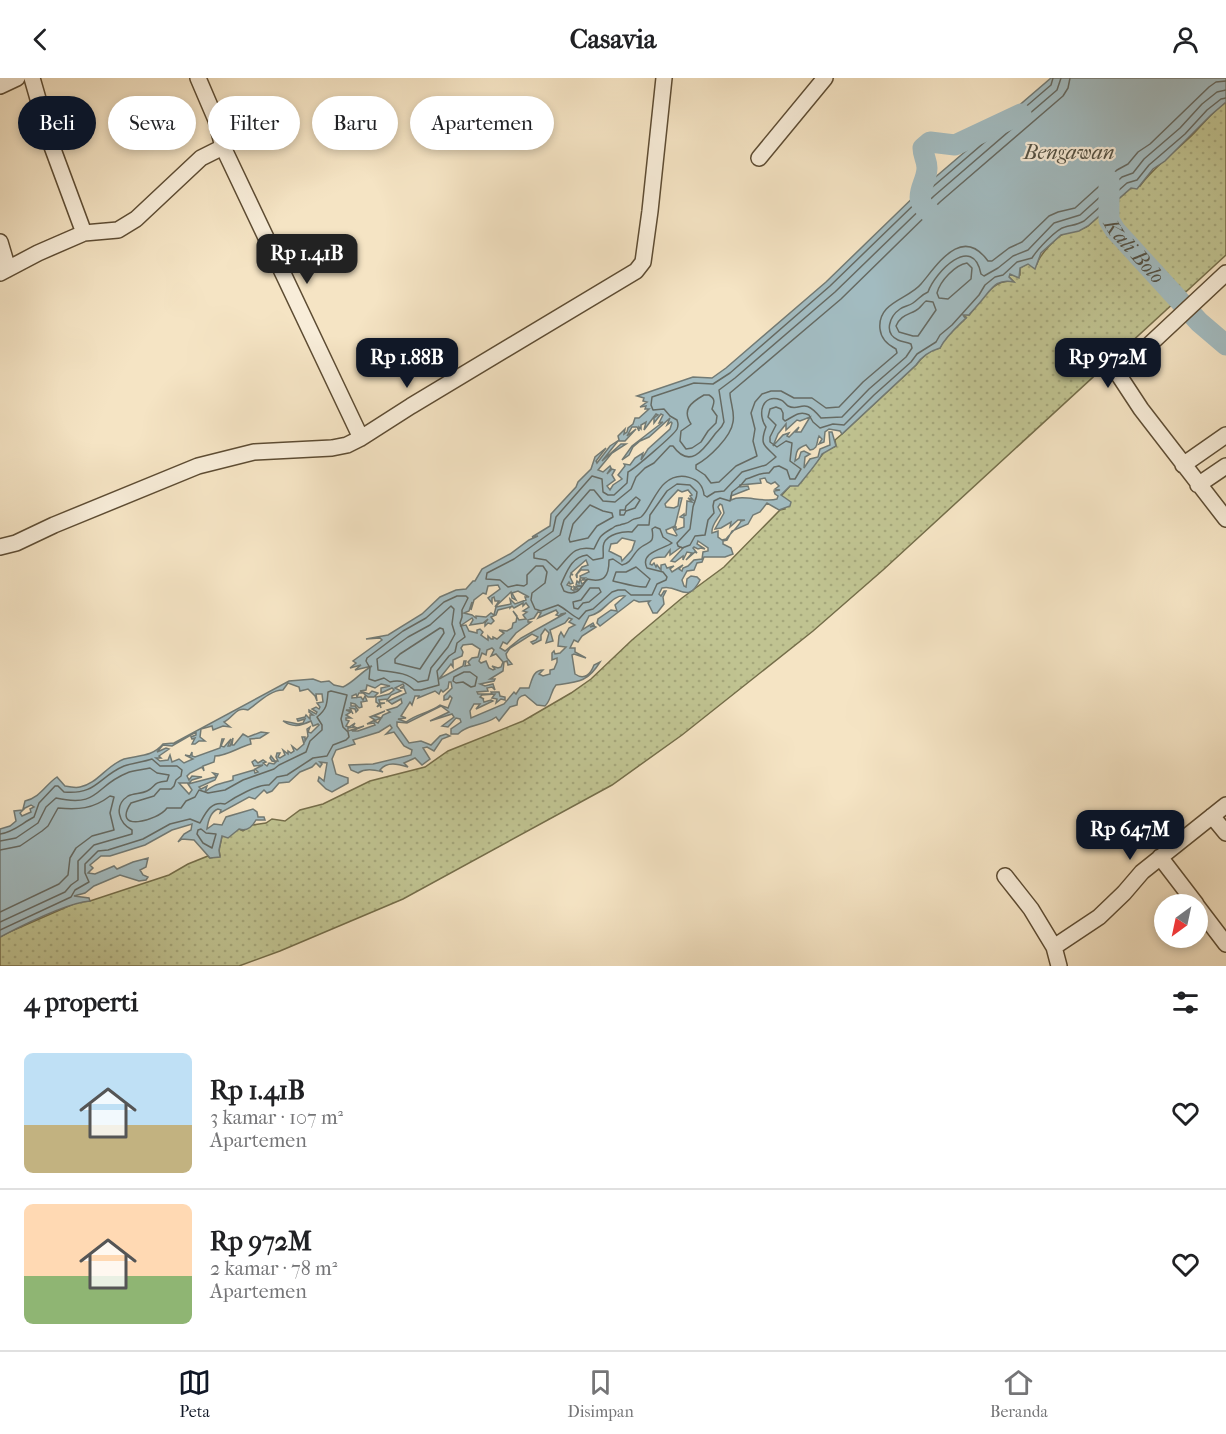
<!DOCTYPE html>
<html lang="id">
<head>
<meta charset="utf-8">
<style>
  :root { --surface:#fff; --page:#f2f2f2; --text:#202124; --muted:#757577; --line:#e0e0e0; --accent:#111827 }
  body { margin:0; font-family:"IM FELL French Canon",serif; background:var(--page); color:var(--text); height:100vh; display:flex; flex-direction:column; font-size:22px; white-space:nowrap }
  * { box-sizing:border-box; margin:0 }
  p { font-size:20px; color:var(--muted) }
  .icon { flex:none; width:33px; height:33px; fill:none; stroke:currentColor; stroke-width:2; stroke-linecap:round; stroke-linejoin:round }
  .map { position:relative; height:888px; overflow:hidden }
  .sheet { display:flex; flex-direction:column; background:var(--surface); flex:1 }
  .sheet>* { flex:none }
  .guide { position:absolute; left:18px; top:18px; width:600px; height:54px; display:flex; gap:12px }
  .needle { width:39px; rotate:213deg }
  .buttons { position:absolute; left:1154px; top:816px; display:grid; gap:12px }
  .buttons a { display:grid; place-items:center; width:54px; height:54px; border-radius:50%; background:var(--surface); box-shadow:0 3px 9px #0003; font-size:30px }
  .price { position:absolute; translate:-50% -51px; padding:0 14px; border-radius:12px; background:var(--accent); color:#fff; font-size:20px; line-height:39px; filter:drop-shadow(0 2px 3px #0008) }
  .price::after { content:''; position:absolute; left:50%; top:36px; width:18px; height:14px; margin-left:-9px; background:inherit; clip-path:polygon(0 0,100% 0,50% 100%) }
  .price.selected { background:#222; color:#fff }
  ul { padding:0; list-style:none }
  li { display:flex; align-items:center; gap:18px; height:150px; padding:0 24px }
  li+li { border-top:2px solid var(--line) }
  li span { display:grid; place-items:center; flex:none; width:168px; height:120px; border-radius:9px; color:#555 }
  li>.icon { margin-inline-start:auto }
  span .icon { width:72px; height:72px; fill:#fffc; stroke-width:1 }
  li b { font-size:26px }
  h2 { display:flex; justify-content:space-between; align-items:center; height:72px; padding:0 24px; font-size:26px }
  .pill { padding:0 21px; border-radius:27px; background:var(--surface); box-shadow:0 3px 9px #0003; font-size:21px; line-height:54px }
  .pill.selected { background:var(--accent); color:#fff }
  header { display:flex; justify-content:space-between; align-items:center; height:78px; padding:0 24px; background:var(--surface); font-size:27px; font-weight:700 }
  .dock { display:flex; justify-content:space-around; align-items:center; height:84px; border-top:2px solid var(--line); background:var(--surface); font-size:16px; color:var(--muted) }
  .dock a { display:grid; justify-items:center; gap:3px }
  .dock .selected { color:var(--accent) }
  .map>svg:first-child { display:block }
  .garden { fill:url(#garden-dots); stroke:#756e4a; stroke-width:1.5 }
  .water { fill:#a2bbc0; stroke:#727a74; stroke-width:1.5; fill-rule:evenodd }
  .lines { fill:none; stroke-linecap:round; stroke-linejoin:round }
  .shore { stroke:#666a62; stroke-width:1.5 }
  .river { stroke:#a2bbc0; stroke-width:21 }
  .street-casing { stroke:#5d4c33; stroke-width:18 }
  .street { stroke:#f8edd9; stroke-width:15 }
  .labels { text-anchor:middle; stroke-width:4.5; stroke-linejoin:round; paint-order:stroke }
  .water-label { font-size:21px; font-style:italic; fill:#545245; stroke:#f8edd9 }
</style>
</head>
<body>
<header><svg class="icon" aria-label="back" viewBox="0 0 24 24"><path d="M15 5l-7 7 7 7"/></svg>Casavia<svg class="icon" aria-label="person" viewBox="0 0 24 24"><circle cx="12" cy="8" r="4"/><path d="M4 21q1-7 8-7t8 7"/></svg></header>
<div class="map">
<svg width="1226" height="888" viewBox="0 0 1226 888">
  <defs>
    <pattern id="garden-dots" width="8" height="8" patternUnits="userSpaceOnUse" patternTransform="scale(1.5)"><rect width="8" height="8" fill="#c0c391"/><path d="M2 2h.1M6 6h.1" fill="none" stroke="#a5a77b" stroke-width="1.8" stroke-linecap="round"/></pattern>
  </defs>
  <rect width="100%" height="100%" fill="#f5e4c4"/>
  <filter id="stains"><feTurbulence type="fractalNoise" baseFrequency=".00333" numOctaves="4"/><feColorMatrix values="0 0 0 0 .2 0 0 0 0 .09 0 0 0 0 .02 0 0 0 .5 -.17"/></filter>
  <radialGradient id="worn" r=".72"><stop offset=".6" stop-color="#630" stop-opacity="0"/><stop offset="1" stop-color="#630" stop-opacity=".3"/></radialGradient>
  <path class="garden" d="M1226 24V177L883 492 813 553 682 657 612 707 403 821 280 873 239 888H0V859L7 855 78 824 90 823 169 797 188 786 208 778 210 780 220 778 219 772 222 758 239 751 243 753 252 747 266 745 272 741 285 743 300 732 323 726 370 703 425 689 448 673 523 643 571 615 591 601 632 562 682 520 724 489 780 432 785 431 781 418 790 408 801 404 825 373 836 368 835 362 842 356 916 287C922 279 930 271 940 270L944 261 966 240 963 236 969 237C982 223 991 201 1013 203L1009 199 1010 196 1020 197V190L1028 185 1037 186C1039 178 1055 160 1063 156 1070 152 1078 154 1088 148L1131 110 1140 108C1153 90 1171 77 1188 61 1201 49 1211 34 1226 24Z"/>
  <path class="water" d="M1051 0H1226V24L1211 37 1165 83 1153 91 1137 111 1131 110 1088 148 1079 153 1061 157 1041 175 1035 191 1028 186 1020 190 1019 200 1010 196 1009 199 1014 204C997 200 992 210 982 222 978 227 973 232 969 237H963L965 240 967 239C958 248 946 258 940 270 930 273 922 278 916 287L842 356 840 353 829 351 825 354 824 364 819 366 822 361 819 358C816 364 819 371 810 372L806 367C795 371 797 374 795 383L799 380 801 374 804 373 810 376 805 379 804 390 810 381 818 379 820 371 830 367 829 354H832L836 368 822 376C820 381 803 402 798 408H790L781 417 791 424 790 428 779 432 767 425 760 434 753 437 748 446 732 453 727 462 723 463V466L731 470 733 476 725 479H704L702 484 697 485 694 492 687 493 682 502 684 508 686 509 687 501 691 498 697 499 700 502C687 528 678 505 662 510L659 516 661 518 664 513H666L663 519 664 526 657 535H653L648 525 650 523 639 524 634 522 600 548 597 545 598 541 611 532 617 533 615 527 625 518C611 516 604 536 589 538L582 552 593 545 594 547 590 549 594 548 596 549 582 558 578 564 574 562 570 570H575V574L586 580 574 576 572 577 575 596C585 603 591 595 594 587L600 584C588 604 578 604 556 607 550 614 552 621 545 628L537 627 525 617C519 618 517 621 517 627L510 629 499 643 496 639C484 648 467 646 458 656H451V651L461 644 460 641 456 640 448 649 442 648 454 639 452 636 430 643 449 634 441 628 407 645 397 644V648L409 665 421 663 431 667 440 658 446 656 450 658 442 661 434 673 427 669 423 670 430 681 422 687 415 680 404 685 408 689C398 686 387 683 380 692L383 694C374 692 366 690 358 695L351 692 349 687 373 686 411 677 412 672 404 668 394 654 386 656 392 650 390 647 379 654 353 662 355 666 336 672 332 681 336 696 348 700V705L332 714 326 711 318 703 319 699 324 703 327 685 320 684 322 686 320 689 316 685 312 689 300 694 289 704 279 705 272 713 267 715 264 712 255 721 249 719 220 735 221 732 218 731C210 734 208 743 207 751L214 746 222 747 226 739 253 731 257 734 258 739H264L265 742H256C252 749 247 754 239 751L228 760 222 758 219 772 220 779 210 780 194 762 182 761 178 764 184 756 191 752 192 746 172 752 145 767 110 778H101L90 787 93 790 88 795 95 796 114 788 117 791 133 784 148 780 146 789 140 792 143 797 148 799 146 802 139 803 120 797 94 808 85 815 74 818 89 820 90 823C66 825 23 847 0 859V751L10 748 16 743 14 733 23 732 20 735 22 738 31 734 30 731 34 729 31 727 23 731 25 723C41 719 45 707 57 699L65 708C70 709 76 710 80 709 97 706 107 687 124 681 139 677 152 679 163 666L174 665 289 603 313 601 321 604 329 603 334 607 343 609C354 604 361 594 372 588L355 592 361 587 350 590 356 585 353 583 382 562 380 560 366 561 388 557 422 536 440 519 456 512 466 511 473 503H475L482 491 510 476 529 462 538 458 532 459 550 448 551 436 576 409 578 404 591 391 595 379 606 370 596 383 597 385 610 368 619 362 618 358 625 351 624 356 627 354 628 350 633 346 635 340H639L649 331H645L646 328 640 329 647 324 643 323 644 320 637 318 693 299 712 300 726 290 826 204 925 108ZM656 336 658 337 654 340V345L661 336 663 337 659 345 663 344 632 368 622 382 629 377 633 369 640 363 649 359 670 340 667 347 671 344 672 345 670 351 648 371 641 382 643 375 635 380 630 387 624 386 625 388 618 397 622 401 613 407 610 412 607 408 615 402 612 397 615 392 612 391 607 396 611 390 610 388 603 394 598 392 612 375 626 366H621L602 383 618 363H625L636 351 627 358 632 349H637L639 353V349L641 351V347L646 344 644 352ZM810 339 801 354H796L799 349 789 359 787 358 789 355 783 357 773 368 778 356 786 346V352L797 342 800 343ZM765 400 767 404 771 406 775 404 779 408 775 411 780 412 774 413 775 416 778 418 777 421C763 425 743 416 731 422V418L749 411 748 408 740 409V407L761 405 760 401ZM678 412 682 414 688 412 692 417 690 418 693 422 688 420 692 424 687 423 686 437 684 438V436L680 439 684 440V449L676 452V449L673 450 677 457 676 458 667 455 666 452 675 448 682 420H679L678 428 674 430 666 429 665 426ZM720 426 722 427 724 435 715 451 721 450 731 444 730 449 738 442H745L741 443C739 448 730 456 726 461L722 462 718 459V453L712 455C711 447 718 441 721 435L718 429ZM622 460 635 463 632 472 622 483 621 479 609 473 611 466 617 465ZM698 463 708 470V473L703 474 702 481 694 482 688 488 683 490 682 493 679 491 683 487 672 494 670 491 674 488 667 490 665 486 661 487V492L657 487 656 489 654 485 652 487 650 486C651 479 658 479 665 479L670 472V477L681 469 683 470 671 483 675 484 683 478V482L687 474 692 475 686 482 695 474 697 475 693 470 694 469 698 471 701 470 705 471 697 466ZM586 482 588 487 582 489 576 497 577 500V496L581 492H588L589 494 580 498 581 500H585L582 502H587L582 506 580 501 579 505 577 503 576 507 582 508 575 509 578 511 576 512 574 509V513L571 511 572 509 567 507 569 504 570 506 573 505 570 499 571 496 573 497 571 495ZM498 507 500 511 488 520 492 525V520L494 519 495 523H499L495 529 511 514 512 520 516 522 512 515 518 513 529 519H525L526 522 515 526 510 521 511 526 496 529 494 537 491 535 486 539 476 538V540L472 537 464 535 469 533 472 524 471 532 474 522 483 515 486 516 488 508ZM523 525V528L526 525 529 529 523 533 527 534 523 537 526 541 519 542 513 533 517 538 516 544 513 545 512 550 507 553 499 552 504 555 497 561 493 559V561H491L488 558V562L481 557 483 554 480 551 477 552V555L469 553 466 547 460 548 472 540 473 542 470 547 483 545 488 541 485 545V548L488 545 491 546 494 543 491 539 496 537 498 532 510 529V530L512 528 514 530ZM556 532 558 535 556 537 559 538 561 536 566 535 521 560 505 573 500 570 503 564 507 566 516 555 531 544H528V542L534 540 538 534 541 535 538 540ZM569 540 572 541 569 544 575 547 569 550 564 559 561 554 559 558 558 568 566 569 560 575 555 576 554 573 552 575V582L557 580V584L554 591 550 592V596L543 598 539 596 543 592C533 592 532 602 529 610H520L516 616 514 614 504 626 471 640 470 633 474 626H480L476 631 493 623 491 622 484 624 483 621H484L480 619 482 617 495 616 492 620 497 621 496 625 501 621 505 622V619L500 618 499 614H491L492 616H478L477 614 488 613 487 610 492 609 495 612 493 606 485 608 480 606 494 603 495 601H490L503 593 504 584 507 583 508 587 512 586 507 580 506 576 510 570 532 556 538 559 536 562 531 564 533 566 541 562V557L545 551 549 555 546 565 553 563 550 552 565 545ZM472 566 480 571 478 579 472 580 468 584 470 587 465 588 466 583H464L463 588 439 601 451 586 453 589V582L462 578 463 574 461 570 463 567ZM492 570 494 572 491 578 496 576 503 584 501 589 498 590 492 588 495 591 493 592 489 590 486 583 481 585 479 583 482 575 486 577 487 572ZM449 604H451L452 610 444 618V622L448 621 450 618 452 620 448 630 440 627C429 635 416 636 406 644L398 641 406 640 401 638 410 624 412 627 415 618H419L418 620 435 613 439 616 441 612 443 614 448 610ZM288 605 299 609 300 613 308 611 315 618 317 623 316 616H322L323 624 317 625 320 629 319 631 316 629 312 631 317 634 316 636 309 632V634L313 637H310V641L306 637 305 639 297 641 298 643 305 641 303 645 298 646 283 643C293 650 300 648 311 643L313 648 318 646 319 647 311 655 308 654 310 649 307 651 308 658 305 663V659H302L304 666 297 672 292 668 294 673 291 675 288 673V676L283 672 285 677 280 680 278 679 280 675H277L276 679 278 683H275L271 678 270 680 272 683 276 684 274 686 269 685 267 688 263 685 266 684 263 682 258 685 255 682 252 684 254 688 263 687 255 691 258 694 255 695 254 692 233 698V702C221 706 213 706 205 714L207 708 201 711 199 709 215 702 218 696 213 695 216 698 215 699 188 706 192 712 189 716 179 705H189L192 702 202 699 192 698 189 702 187 698 190 695 202 689 204 693 203 688 214 684 215 678C227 678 239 669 251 666L250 661 260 660 268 655 261 654 248 659 243 656 234 667H232L233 660 230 668H228L231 661 224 669 221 668 224 661H222L220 670 195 679 192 678V674L190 678 185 677 193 681 184 685 179 681 172 684 170 677 168 682 160 683 156 680H161L159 678 169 671 166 670 157 674 163 667 172 668 196 654V657L191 659 192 661 195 660 192 666H195L199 663H205L200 659 201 651 212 648 213 652 223 648 230 649 224 644C234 639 236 628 248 632 258 625 270 612 283 612ZM381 606 390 608 381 610V615L392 610 394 612 389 616 376 619V624L379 626 377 629 380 627 381 630 380 626 385 625H380L379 622 387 621V622L391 617 401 613 395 610 403 606 404 608 400 610H404L406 615 388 623 392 626 401 621 402 625 397 629 387 632 390 634 383 637 378 645 374 643 381 640 374 638 385 633 370 639 375 642 367 646 374 645 375 647 358 653H352L364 648 348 653V650L355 649 353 648 355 645 349 649 346 648 349 643 346 642V640H351L346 637 351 634 346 632H351L353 636 350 630 355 631 356 634 358 632 355 628H351V625L355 626 359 630 362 629 361 624 367 623 365 618 363 622 361 619 352 620V618L356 616 357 619 359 615H363L368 619H374L378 615 372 613 369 616 360 613 366 612 367 607 375 610Z"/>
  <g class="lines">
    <path class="shore" d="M1053 0 1051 7 929 112 830 208 730 295 713 306 694 305 652 319 651 327 653 332 664 331 670 338 677 342C678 346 679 346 677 351 674 357 634 391 628 394L627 405 614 417H608L603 414 602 401 592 398 556 439 553 453 514 481 487 495 486 501 500 502 508 509 517 507 524 508 527 506V497L536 488H543L547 494 545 505 532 515 531 522 535 531 541 533 558 527C566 531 571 537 579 541L586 533 593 531 612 514 618 512H625L631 517H652L657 506 666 502 667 499 663 494 647 490C639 474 664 471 672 465L663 459 660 451 655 449 652 451C655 467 648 463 640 470 633 475 632 485 622 487L613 481 609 482C609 499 604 505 587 501 581 510 577 519 564 513L561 506C567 494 571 479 587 477L593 482 603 480C604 476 602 470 604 465 608 456 623 453 632 454L638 447H649L650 437 667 413 677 406 690 407 697 414C697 421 694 424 693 429 692 437 691 443 690 451L677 465 678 468 682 470 690 467 695 458 705 457 708 442 714 435 713 428 714 423 720 420 730 423 732 414 741 407 746 401C754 399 760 394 769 395L774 389 779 388 787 392 790 401H795L801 391 790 383 792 365 786 363 777 369 770 364V359L776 347 768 339 770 331 776 329 781 331 783 335V341L785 343C793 339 799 332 809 337L813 344 820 350 833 346 844 347 874 317 911 284 917 276 936 264 940 257 952 247 979 217 985 207 995 199 1003 197 1017 184 1032 180C1037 172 1056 151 1065 149 1072 147 1077 147 1084 143L1127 105 1137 102 1149 87 1185 56 1207 32 1221 21 1226 20
      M1061 0 1057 12 934 118 835 214 735 300 719 312 724 344C722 350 718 352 715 356 704 371 690 392 673 368H670L654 385 645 390 636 399 631 411 615 424 603 423 594 412H590L564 442 560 457 534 475V480L546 482 557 492C570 478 573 467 594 471 600 459 599 458 611 451 617 448 613 448 620 447 626 445 627 446 632 442 635 440 638 441 641 439 648 434 656 412 665 405 679 393 702 398 704 417L707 419 715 414 724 413 742 394 766 387 776 379C765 367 759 368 766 349 757 336 762 315 781 322 784 323 786 327 788 328 801 335 802 317 821 340L842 339 869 311 906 279 912 270 911 266C907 264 902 264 898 262 883 255 890 238 900 231 904 228 909 228 913 225 919 221 921 217 928 214 935 194 973 155 981 196L984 198 998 190 1013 178 1028 172 1054 145 1080 137 1122 99 1133 95 1144 81 1180 50 1202 26 1217 14 1226 12
      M1070 0 1068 10 1063 18 940 124 841 221 730 315C730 324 735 334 733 344 731 359 709 380 696 387V391L705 397 711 405 719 404 736 388 757 378 753 363 755 351 751 335 755 324 762 316 771 313H781L794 320H812L826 330 839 329 863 304 897 275 896 271C888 267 881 261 880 251 877 224 909 221 921 206 938 186 962 147 988 183H992L1009 170 1022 164 1049 138 1058 134 1075 130 1117 92 1128 86 1138 74 1150 66 1209 9 1216 4 1226 3
      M967 185 972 190 971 201 948 221 939 220 937 215C940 203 955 187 967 185Z
      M926 223 933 224 936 232 918 258H913L899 254 896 248C900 238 907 237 915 233 920 231 922 226 926 223Z
      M704 317H709C716 321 714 325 712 331L717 338 716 345 708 353 701 364 692 370 686 371 680 363 681 353 691 346C682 332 690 325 704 317Z
      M636 419 640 422 635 430 626 433 624 437H620V432H625L626 428Z
      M590 427 603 433 612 435 613 439 597 448 588 460 570 464 569 461 573 446Z
      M636 489 650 501 646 509C638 510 622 505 613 503L616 494H626Z
      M590 510H599L601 514 589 524 583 525 578 531 574 530 573 524 581 522Z
      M457 518H466L468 520 462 532V539L460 545 465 559 457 565 455 574 449 578 437 593 439 607 421 612H414C406 605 402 601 390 604L384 600 375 603 369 601 370 590 366 583 367 580 403 553 426 540 444 524Z
      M451 528 454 531 452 546 455 556 448 569 431 590 428 602 418 604C407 594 392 594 378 592L377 581 408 559 430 547Z
      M440 550 443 551 444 555 420 591 395 585V581L400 576Z
      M464 594H470L477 599 475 608 471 609 463 604 456 605 453 603 454 599Z
      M201 751 206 755 216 756 212 770 203 765 197 756 198 752Z
      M0 756C14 754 22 745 34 739L39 725 55 708H58L64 714C97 717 98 699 124 688 133 685 143 684 152 681L160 688H177L182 692 181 698 176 702 174 708 171 711H160L154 718 131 725C111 755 158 743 167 730H181L186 723 195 719 199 712 208 715 225 712 243 702 274 691 279 687 306 674 310 663 322 652V647L317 639C327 631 327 626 328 614L331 613 347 617 341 641 343 649 348 654 349 659 346 662 333 667 327 678 313 680 287 697 277 699 269 707C258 706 235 719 225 726 211 723 206 734 200 745L190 741 170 746 143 761 108 772 98 773 85 786V795L89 804 75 812 71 819 0 852
      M0 763 16 760 38 745 46 729 56 720C100 730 94 708 127 695 134 692 143 692 150 690L157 695 169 697 167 703C152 704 156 709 147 713 141 716 134 715 128 718 113 728 119 745 132 752V756L94 767 78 783V802L71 807 65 814 0 844
      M0 772 20 768 42 753 48 748 58 730C78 732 93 731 110 718L114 719 110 735 114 752 92 758 76 770 70 780 68 797 59 806 0 834"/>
    <g class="river">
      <path id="s1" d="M1109 102V142L1115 152 1199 244 1226 267"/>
      <path d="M931 135C909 120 927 107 927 90 927 82 923 78 923 70L930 64 955 67 1021 36"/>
    </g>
    <g class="street-casing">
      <path id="street" d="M32 0 51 66 84 155
        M0 8 17 0
        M223 69 361 360
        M759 80 825 0
        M0 164 8 191
        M0 195 38 175 84 155 118 152 136 141 201 80 223 69 216 42 198 0
        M1226 195 1118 296 1141 331 1226 441
        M1183 387 1226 357
        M1198 407 1226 388
        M0 469 16 465 54 447 198 388 254 374 332 370 347 367 361 360 411 328 636 193 643 184 650 133 664 0
        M1212 738 1226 755
        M1160 779 1196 826
        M1005 798 1031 831 1054 869 1059 888
        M1197 828 1226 866
        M1054 869 1099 839 1124 815 1142 794 1226 727"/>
    </g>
    <use href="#street" class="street"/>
  </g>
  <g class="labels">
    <g class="water-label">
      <text x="1069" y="81">Bengawan</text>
      <text dy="7" stroke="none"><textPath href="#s1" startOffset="80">Kali Bolo</textPath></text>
    </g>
  </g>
  <rect width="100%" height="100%" filter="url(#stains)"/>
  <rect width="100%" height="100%" fill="url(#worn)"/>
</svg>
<div class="buttons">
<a><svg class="needle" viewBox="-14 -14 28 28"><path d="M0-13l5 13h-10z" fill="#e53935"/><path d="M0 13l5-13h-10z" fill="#757577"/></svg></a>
</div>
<b class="price selected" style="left:307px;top:207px">Rp 1.41B</b>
<b class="price" style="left:407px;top:311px">Rp 1.88B</b>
<b class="price" style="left:1108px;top:311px">Rp 972M</b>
<b class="price" style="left:1130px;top:783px">Rp 647M</b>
<div class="guide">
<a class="pill selected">Beli</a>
<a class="pill">Sewa</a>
<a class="pill">Filter</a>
<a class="pill">Baru</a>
<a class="pill">Apartemen</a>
</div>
</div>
<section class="sheet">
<h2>4 properti<svg class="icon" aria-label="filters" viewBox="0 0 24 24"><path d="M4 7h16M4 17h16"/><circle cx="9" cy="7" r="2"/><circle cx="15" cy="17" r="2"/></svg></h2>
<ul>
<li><span style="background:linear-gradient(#bfe0f5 60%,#c2b280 0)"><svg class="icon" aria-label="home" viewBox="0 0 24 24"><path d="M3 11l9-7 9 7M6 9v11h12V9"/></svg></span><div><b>Rp 1.41B</b><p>3 kamar · 107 m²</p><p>Apartemen</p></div><svg class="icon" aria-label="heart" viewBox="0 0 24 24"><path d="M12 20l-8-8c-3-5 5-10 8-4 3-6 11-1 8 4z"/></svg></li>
<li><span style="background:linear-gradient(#ffd9b3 60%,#8fb573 0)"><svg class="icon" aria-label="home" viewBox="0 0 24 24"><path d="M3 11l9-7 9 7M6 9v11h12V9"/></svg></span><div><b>Rp 972M</b><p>2 kamar · 78 m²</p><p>Apartemen</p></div><svg class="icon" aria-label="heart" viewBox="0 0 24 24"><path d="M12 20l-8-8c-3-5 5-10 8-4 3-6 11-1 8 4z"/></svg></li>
</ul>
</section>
<nav class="dock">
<a class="selected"><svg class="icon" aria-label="map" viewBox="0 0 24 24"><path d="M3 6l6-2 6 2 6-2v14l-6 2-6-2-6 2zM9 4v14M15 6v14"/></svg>Peta</a>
<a><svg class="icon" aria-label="saved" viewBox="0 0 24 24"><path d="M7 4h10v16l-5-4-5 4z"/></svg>Disimpan</a>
<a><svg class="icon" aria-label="home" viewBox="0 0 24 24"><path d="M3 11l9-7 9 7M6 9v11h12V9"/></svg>Beranda</a>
</nav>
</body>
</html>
